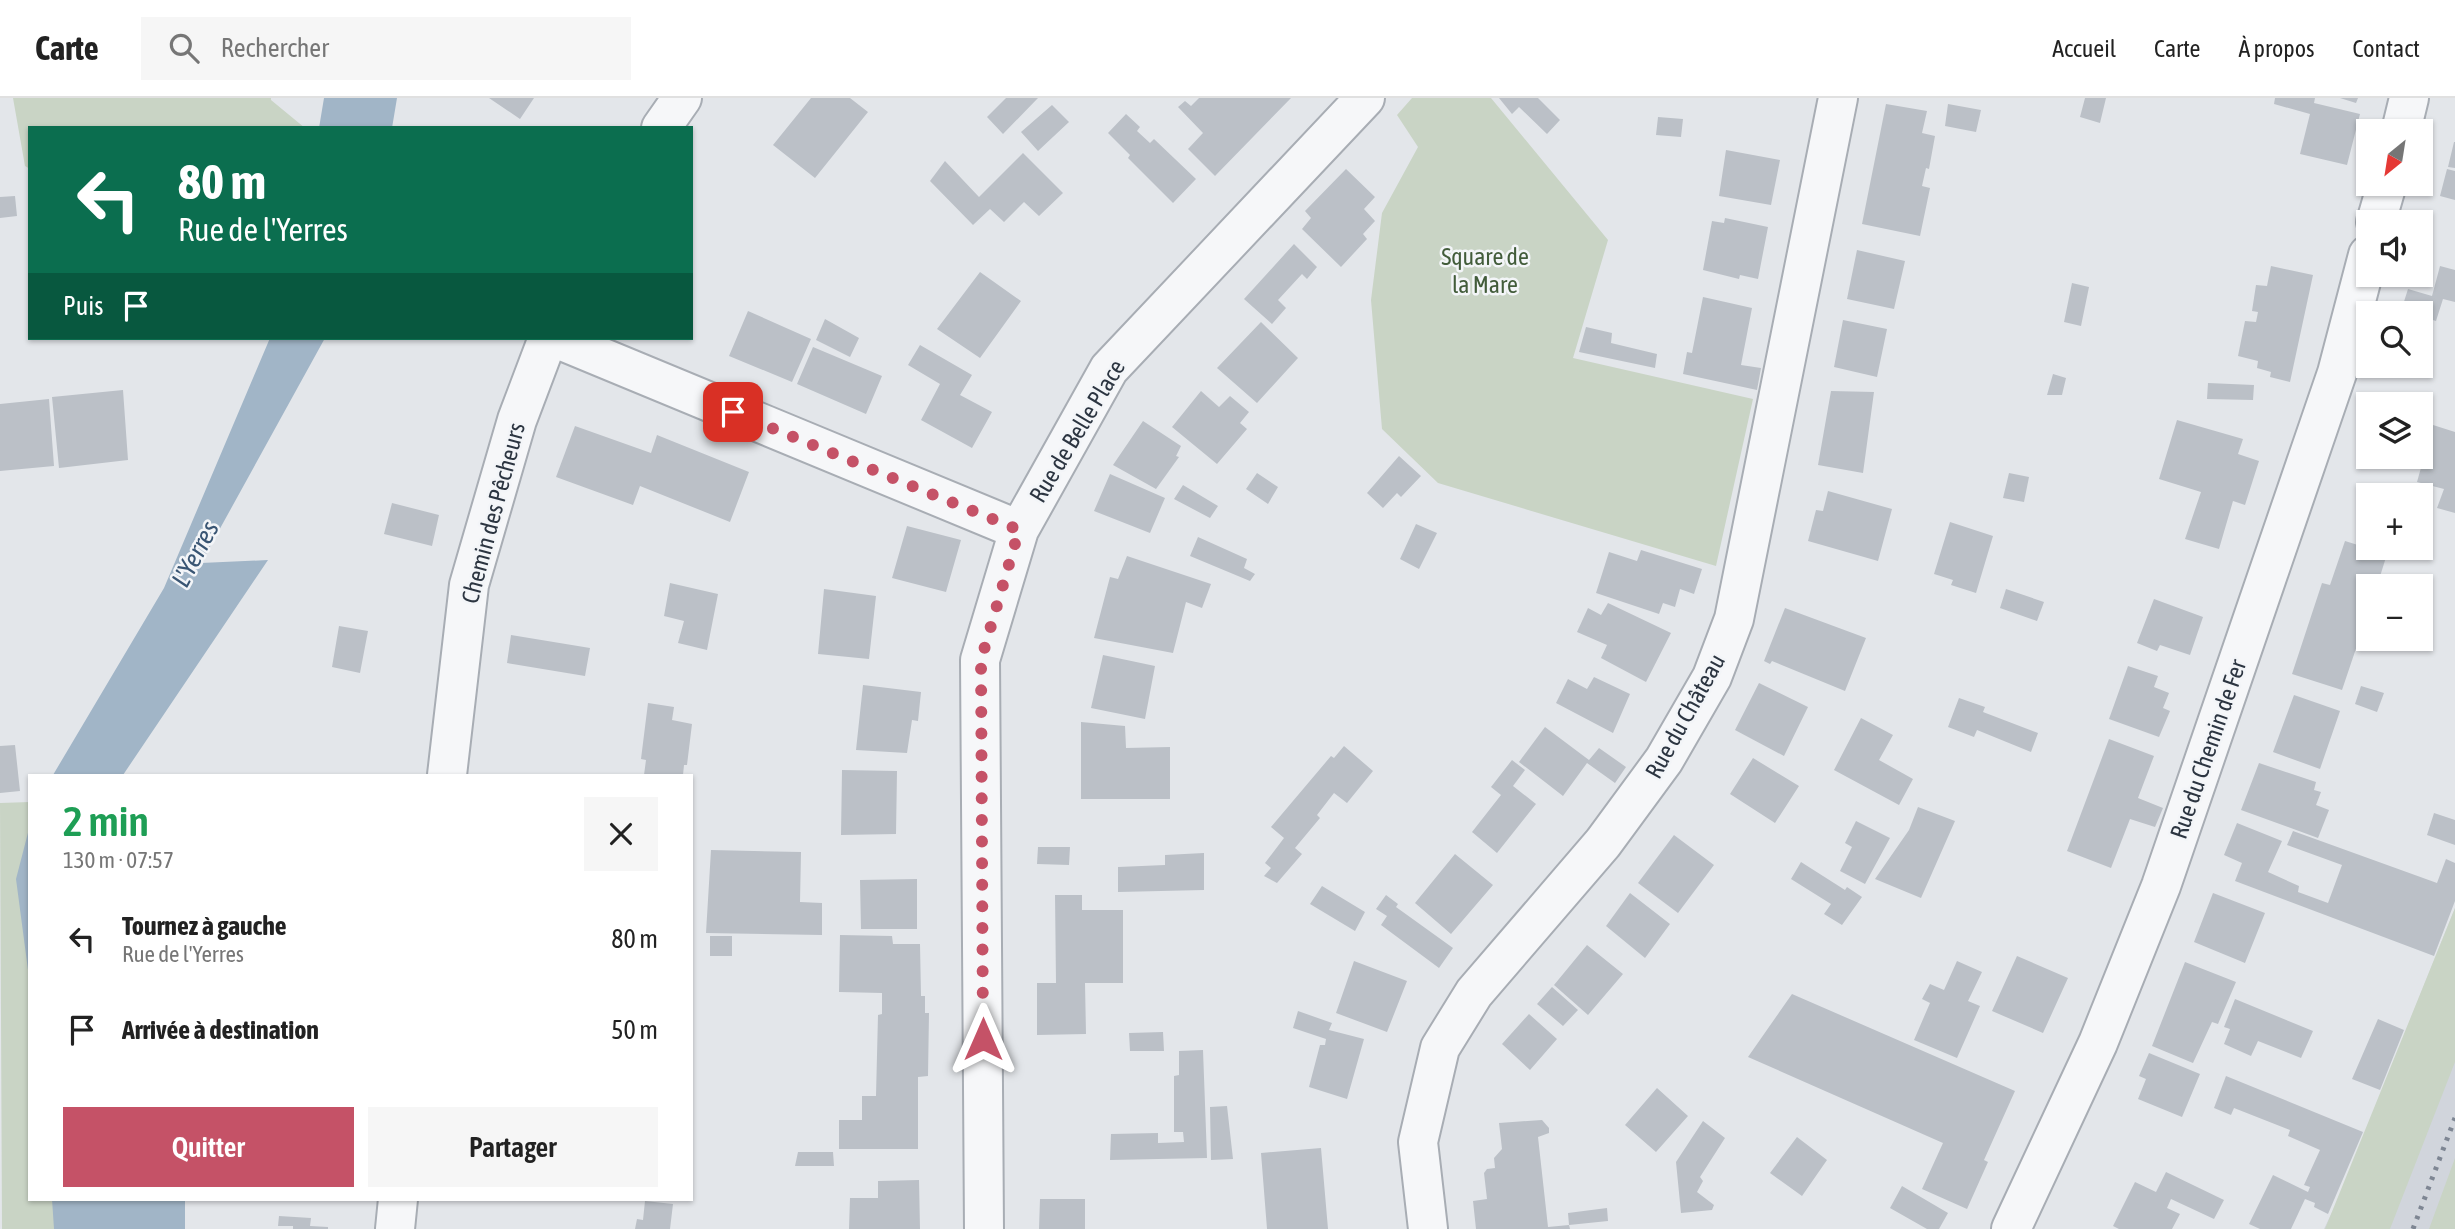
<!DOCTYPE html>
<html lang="fr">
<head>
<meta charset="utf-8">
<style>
  :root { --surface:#fff; --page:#f6f6f6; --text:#222; --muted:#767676; --line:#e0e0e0; --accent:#c55267 }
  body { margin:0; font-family:"Asap Condensed",sans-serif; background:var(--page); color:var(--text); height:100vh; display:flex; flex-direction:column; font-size:26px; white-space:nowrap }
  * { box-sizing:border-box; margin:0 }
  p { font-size:23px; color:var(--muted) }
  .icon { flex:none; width:38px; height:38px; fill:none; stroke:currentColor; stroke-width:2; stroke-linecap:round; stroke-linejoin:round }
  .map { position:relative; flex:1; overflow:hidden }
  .side { position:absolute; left:28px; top:676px; width:665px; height:427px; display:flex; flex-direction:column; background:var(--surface); border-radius:0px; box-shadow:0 2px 5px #0004 }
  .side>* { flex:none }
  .guide { position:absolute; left:28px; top:28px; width:665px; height:214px; border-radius:0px; box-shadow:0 2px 5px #0004; background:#0b6e4f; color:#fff; overflow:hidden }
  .needle { width:46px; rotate:210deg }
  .fabs { position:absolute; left:2356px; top:21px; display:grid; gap:14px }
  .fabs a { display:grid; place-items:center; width:77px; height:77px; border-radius:0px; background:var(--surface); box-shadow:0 2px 5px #0004; font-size:35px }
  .pin { position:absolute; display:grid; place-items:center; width:60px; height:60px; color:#fff; margin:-30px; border-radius:14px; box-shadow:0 4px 10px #0006 }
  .me { position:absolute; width:77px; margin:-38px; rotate:0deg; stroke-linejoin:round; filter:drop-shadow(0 0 5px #0008) }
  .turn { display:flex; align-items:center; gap:24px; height:147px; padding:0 35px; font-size:32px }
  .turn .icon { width:91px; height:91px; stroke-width:2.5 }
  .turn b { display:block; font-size:49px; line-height:60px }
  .then { display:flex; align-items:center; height:66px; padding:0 35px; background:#0003; gap:14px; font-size:26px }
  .round { display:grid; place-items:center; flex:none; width:74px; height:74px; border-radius:0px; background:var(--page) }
  .headline { display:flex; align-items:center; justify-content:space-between; height:119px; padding:0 35px }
  h1 { font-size:42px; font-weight:600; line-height:52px; color:#1e9e55 }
  .action { display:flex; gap:14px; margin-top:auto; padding:14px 35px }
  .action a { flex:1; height:80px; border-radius:0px; background:var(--accent); color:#fff; font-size:28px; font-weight:600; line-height:80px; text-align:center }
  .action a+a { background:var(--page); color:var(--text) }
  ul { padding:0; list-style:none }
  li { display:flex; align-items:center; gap:21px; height:91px; padding:0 35px }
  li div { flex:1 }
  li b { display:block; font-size:26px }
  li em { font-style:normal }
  header { display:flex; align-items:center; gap:42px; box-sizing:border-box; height:98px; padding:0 35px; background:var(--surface); border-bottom:2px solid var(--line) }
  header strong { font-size:33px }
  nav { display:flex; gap:38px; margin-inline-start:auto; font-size:24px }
  .search { width:490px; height:63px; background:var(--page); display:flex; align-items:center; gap:18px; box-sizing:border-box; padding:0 24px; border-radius:0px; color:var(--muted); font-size:26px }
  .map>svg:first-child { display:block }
</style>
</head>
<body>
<header>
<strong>Carte</strong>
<div class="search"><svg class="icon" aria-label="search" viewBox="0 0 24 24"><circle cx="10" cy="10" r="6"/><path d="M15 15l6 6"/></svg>Rechercher</div>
<nav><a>Accueil</a><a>Carte</a><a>À propos</a><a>Contact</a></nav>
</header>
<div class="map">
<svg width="2455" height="1131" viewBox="0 0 2455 1131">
  <rect width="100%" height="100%" fill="#e3e6ea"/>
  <!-- built -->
  <path fill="#d1d5dc" d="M2455,810V1131H2324L2337,1104Z"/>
  <!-- green -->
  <path fill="#c9d4c5" d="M13,0H271V2L305,30H30V71L25,68Z
    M1412,0H1491L1608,142L1573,260L1753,301L1716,468L1438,385L1382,331L1371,202L1382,115L1418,49L1397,17Z
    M30,704V1101H71V1131H2L0,705Z
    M2455,810V964L2390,1131H2325Z
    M2455,1060V1131H2429Z"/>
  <!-- water -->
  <path fill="#a1b5c7" d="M324,0H397L392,30H319Z
    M270,240H325L201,465L268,462L123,677H53L164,490Z
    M30,727V887L16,781Z
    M52,1101H185V1131H54Z"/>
  <!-- building -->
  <path fill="#bbc0c7" d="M489,0H534L520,21Z
    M811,0H850L868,14L815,80L773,47Z
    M1006,0H1038L1003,36L987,19Z
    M1199,0H1291L1215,78L1188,51L1203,35L1178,9L1185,3L1191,8Z
    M1499,0H1538L1560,22L1547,36L1519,9L1512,16Z
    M2085,0H2106L2100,25L2080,19Z
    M2275,0H2315L2314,5L2360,16L2347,67L2300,56L2310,16L2274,6Z
    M2340,0H2358L2356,5Z
    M1886,6L1927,13L1922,35L1935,38L1929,71L1926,70L1922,88L1930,90L1920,138L1862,126Z
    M1948,6L1981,12L1976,34L1945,28Z
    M1052,7L1069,24L1038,53L1021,34Z
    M1126,16L1140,29L1137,33L1150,45L1154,41L1196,81L1173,105L1128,60L1130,57L1108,35Z
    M1658,19L1683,21L1681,39L1656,37Z
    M2454,44H2455V70L2448,69Z
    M1726,52L1780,62L1771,107L1719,98Z
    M1023,55L1063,95L1039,118L1024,104L1004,124L990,111L973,127L930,83L945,63L979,99Z
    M1346,71L1375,99L1364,111L1375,123L1363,136L1367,141L1341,169L1302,131L1311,120L1305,113Z
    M2447,71L2455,73V102L2440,98Z
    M15,98L17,118L0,120V99Z
    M1725,120L1768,129L1758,181L1740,177L1739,181L1703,172L1712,123L1724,125Z
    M1294,146L1317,169L1307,181L1302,176L1278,202L1286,210L1272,226L1244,201Z
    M1857,152L1905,163L1894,211L1847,201Z
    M2271,168L2313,177L2290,284L2270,279L2271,274L2257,270L2258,263L2238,258L2245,223L2256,224L2258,214L2252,213L2256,187L2267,188Z
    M2440,168L2455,172V204L2443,201L2436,223L2420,218V215L2401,213L2408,191L2432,198Z
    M980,174L1021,203L980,260L937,231Z
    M2072,185L2089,189L2081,228L2064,224Z
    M1703,199L1752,210L1741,267L1761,270L1757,292L1683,276L1687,254L1692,255Z
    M748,213L811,241L792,284L729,258Z
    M825,221L859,240L850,259L816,242Z
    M1843,222L1887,231L1877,279L1834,269Z
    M1261,224L1298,260L1257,305L1217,270Z
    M1586,229L1612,235L1611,245L1657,256L1655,270L1579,254Z
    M920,247L972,277L960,297L992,314L972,350L921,322L940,286L908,267Z
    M813,249L882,278L866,316L797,286Z
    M2053,276L2066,280L2062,297H2047Z
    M2208,285L2254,287L2253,302L2207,301Z
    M123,292L128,362L59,370L52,299Z
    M1201,293L1219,309L1230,298L1249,314L1240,325L1247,331L1217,366L1172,329Z
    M1831,293L1874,294L1863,375L1818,367Z
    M49,301L54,368L0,373V306Z
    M2177,322L2243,341L2238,356L2259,363L2245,407L2233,403L2219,451L2185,441L2201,394L2159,381Z
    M1143,323L1181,348L1176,358L1179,359L1156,391L1113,367Z
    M2433,327L2455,334V415L2437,410L2444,391L2417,384Z
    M575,328L651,355L657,337L749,374L730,424L640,388L633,407L556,379Z
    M1399,358L1421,378L1401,399L1397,395L1383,410L1367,395Z
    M1257,375L1278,389L1268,406L1246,391Z
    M2009,375L2029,379L2024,404L2003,400Z
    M1110,376L1165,400L1150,435L1094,413Z
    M1183,387L1218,408L1210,420L1174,401Z
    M1828,393L1892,411L1878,463L1808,443L1816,412L1823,413Z
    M392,405L439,417L432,448L384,436Z
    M1950,424L1993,438L1976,495L1951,487L1953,482L1934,476Z
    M1416,426L1437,435L1419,471L1400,461Z
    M907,428L961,442L946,494L892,480Z
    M1198,439L1247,461L1244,470L1255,476L1250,483L1190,458Z
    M2345,443L2387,456L2377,488H2368V515L2342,592L2292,576L2322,485L2330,487Z
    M1641,452L1702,471L1694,496L1680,491L1675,509L1663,505L1659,516L1596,495L1609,454L1637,463Z
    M1127,458L1211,486L1202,510L1186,504L1173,555L1094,540L1110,479L1118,481Z
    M670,485L718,496L707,552L678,545L684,523L664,518Z
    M824,491L876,498L869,561L818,556Z
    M2006,491L2044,504L2037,523L2000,510Z
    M2154,501L2203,519L2190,557L2160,547L2157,553L2137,545Z
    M1608,505L1671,535L1646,584L1601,560L1607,547L1577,534L1588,510L1601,517Z
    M1785,510L1866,540L1845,593L1772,563L1770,566L1764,563Z
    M339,528L368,533L360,575L332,569Z
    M511,537L590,550L585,578L507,565Z
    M1103,557L1155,568L1145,621L1091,610Z
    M2128,568L2158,578L2154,589L2169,595L2163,610L2170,613L2159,639L2109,621Z
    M1594,579L1630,596L1613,635L1556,605L1568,581L1587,591Z
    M1759,585L1808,609L1784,658L1735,632Z
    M863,587L921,594L918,623L912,622L907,655L856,652Z
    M2361,588L2384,595L2377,614L2355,606Z
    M2294,597L2340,613L2320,671L2273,654Z
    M1959,600L1985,609L1983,614L2038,635L2031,654L1977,632L1974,639L1948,629Z
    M648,605L674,609L672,622L692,626L687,667H684L683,677H644L646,662L641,661Z
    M1861,620L1893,637L1879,662L1913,681L1899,707L1834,672Z
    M1081,624L1125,628L1126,650L1170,649V701H1081Z
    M1545,629L1589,662L1599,650L1626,669L1615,685L1587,665L1563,698L1519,664Z
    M2109,641L2154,658L2138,700L2163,710L2155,729L2130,721L2111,770L2067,753Z
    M15,647L20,693L0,695V648Z
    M1344,648L1373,673L1347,705L1334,695L1317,717L1320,720L1295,750L1302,756L1277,785L1264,778L1271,770L1265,765L1284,740L1271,729L1331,658L1334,660Z
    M1753,660L1799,688L1775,725L1730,696Z
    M1512,662L1525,672L1513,688L1536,706L1497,755L1472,734L1501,697L1491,689Z
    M2259,665L2316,684L2314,692L2321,694L2316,707L2329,712L2318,740L2241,712Z
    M842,672L897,673L896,736L841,737Z
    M1918,709L1955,723L1921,800L1875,781L1909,732Z
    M2434,715L2455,722V747L2427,737Z
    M1856,723L1890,740L1865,786L1840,773L1852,749L1845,745Z
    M2237,725L2282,743L2268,774L2299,788L2298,794L2328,805L2342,767L2287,747L2293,733L2437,785L2446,761L2455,765V803L2434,858L2235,783L2242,765L2224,757Z
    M1674,737L1714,767L1678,815L1638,785Z
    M1038,749H1070L1069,767L1037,766Z
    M711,752L801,754L800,804L822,805V837L706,835Z
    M1204,755V792L1118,794V769L1165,767V757Z
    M1455,756L1493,787L1451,836L1415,805Z
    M1801,764L1845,792L1847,789L1862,799L1842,827L1824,816L1831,806L1791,781Z
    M917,781V831H861L860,782Z
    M1322,788L1365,814L1355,833L1310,806Z
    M1630,795L1670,826L1645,860L1606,828Z
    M2213,795L2265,815L2245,865L2194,844Z
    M1055,797H1082V812H1123V885H1085L1086,936L1037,937V885H1056Z
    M1386,797L1398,806L1396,809L1453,850L1439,870L1381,827L1387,818L1376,811Z
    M840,837L892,838L893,846H920L921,898H925V915H929L928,978L918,979V1051H839V1022H862V998H876L878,917L882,916V895L839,894Z
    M710,838H732V858H710Z
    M1587,847L1623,876L1588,917L1554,887Z
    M2017,858L2068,880L2043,935L1992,913Z
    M1354,863L1407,883L1387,934L1336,915Z
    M1957,863L1982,874L1968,903L1980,908L1957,960L1914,942L1930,905L1922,901L1930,886L1944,892Z
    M2185,864L2236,884L2218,926L2212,924L2193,965L2152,948Z
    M1552,889L1578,912L1563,928L1537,906Z
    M1792,896L2015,993L1984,1062L1988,1064L1967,1111L1922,1091L1943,1045L1748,959Z
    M2235,901L2313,933L2301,960L2258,943L2251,958L2224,946L2230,931L2224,929Z
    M1298,913L1332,925L1329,932L1364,941L1347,1001L1309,989L1320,947H1325L1326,941L1293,930Z
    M1529,916L1557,941L1530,972L1502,946Z
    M2378,921L2404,932L2380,992L2352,981Z
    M1163,934L1164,953H1130L1129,935Z
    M1203,952L1207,1060L1110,1062L1111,1036L1158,1035V1045L1184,1044L1183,1034H1174V978L1179,977V953Z
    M2149,955L2200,976L2182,1019L2138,1001L2146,981L2139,978Z
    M2226,978L2363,1034L2328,1116L2314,1109L2315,1105L2305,1101L2291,1131H2260L2249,1126L2273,1077L2308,1094L2310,1089L2304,1087L2320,1052L2288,1038L2290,1032L2234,1010L2231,1017L2214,1010Z
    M1657,990L1688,1018L1656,1054L1625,1027Z
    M1227,1008L1233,1061L1211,1062L1210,1009Z
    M1542,1022L1549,1030V1035L1538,1039L1548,1129L1569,1127L1570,1131H1476L1473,1103L1487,1101L1484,1075L1487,1071L1495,1070L1494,1060L1502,1051L1499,1025Z
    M1703,1023L1725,1040L1700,1079L1703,1083L1697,1094L1714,1107L1712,1112L1681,1115L1676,1064Z
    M1797,1039L1827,1062L1802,1098L1770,1075Z
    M1321,1050L1328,1131H1267L1261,1055Z
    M798,1054H833L834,1068H795Z
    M2166,1074L2224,1102L2214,1121L2171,1101L2167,1110L2180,1116L2172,1131H2119L2113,1128L2135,1084L2156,1094Z
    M919,1082L920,1131H849L850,1100H878V1083Z
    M1902,1088L1948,1115L1939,1131H1927L1890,1110Z
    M1040,1101H1085V1131H1039Z
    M645,1103L673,1106L670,1131H635L637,1121L643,1122Z
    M1607,1110L1608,1123L1569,1127L1568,1115Z
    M279,1118L311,1120L310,1128L328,1129V1131H293V1128H278Z"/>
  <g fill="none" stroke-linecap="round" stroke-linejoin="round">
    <!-- minor casing -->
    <g stroke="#a8adb4" stroke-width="42">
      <path id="minor" d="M661,30L682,0
        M2401,33L2409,0
        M2376,124L2387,86
        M555,240L1019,432
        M447,677L469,487L517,322L548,240
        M395,1131L398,1101
        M984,1131L980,562L1019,432L1109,271L1365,0
        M1428,1131L1418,1044L1440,950L1474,895L1603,745L1664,662L1712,579L1734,521L1838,0
        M2011,1131L2098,945L2161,788L2337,275L2368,157"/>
    </g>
    <!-- minor -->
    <use href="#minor" stroke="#f6f7f9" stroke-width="38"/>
    <!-- rail -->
    <path stroke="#7e8693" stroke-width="5" stroke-dasharray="3.5 7" stroke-linecap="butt" d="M2413,1131L2455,1020"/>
  </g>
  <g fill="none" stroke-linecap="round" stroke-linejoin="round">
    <!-- route -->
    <path stroke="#c55267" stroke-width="12" stroke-dasharray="0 21.6" d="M733,314L1019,432L981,562L983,941"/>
  </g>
  <g text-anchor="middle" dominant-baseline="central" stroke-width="5" stroke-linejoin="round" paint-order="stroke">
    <!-- park labels -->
    <g font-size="24" fill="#425c3a" stroke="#f3f5f8">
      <text x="1485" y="158">Square de<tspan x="1485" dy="28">la Mare</tspan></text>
    </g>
    <!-- street labels -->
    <g font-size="24" fill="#2c3541" stroke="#f3f5f8">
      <text transform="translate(1077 333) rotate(-59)">Rue de Belle Place</text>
      <text transform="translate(493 415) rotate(-75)">Chemin des Pêcheurs</text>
      <text transform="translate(1685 618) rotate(-61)">Rue du Château</text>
      <text transform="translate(2208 651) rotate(-71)">Rue du Chemin de Fer</text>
    </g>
    <!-- water labels -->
    <g font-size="26" font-style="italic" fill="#395573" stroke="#f3f5f8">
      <text transform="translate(195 456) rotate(-62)">L'Yerres</text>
    </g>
  </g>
</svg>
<div class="fabs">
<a><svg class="needle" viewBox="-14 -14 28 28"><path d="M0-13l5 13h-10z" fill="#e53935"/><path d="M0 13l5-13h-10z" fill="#767676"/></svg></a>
<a><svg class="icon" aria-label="sound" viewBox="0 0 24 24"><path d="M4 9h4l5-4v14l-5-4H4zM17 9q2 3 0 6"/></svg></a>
<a><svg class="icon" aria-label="search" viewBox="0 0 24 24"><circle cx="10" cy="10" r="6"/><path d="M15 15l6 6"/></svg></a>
<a><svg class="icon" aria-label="layers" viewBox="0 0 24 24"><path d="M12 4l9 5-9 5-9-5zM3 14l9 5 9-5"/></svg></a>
<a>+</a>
<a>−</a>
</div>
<div class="pin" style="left:733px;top:314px;background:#d93025"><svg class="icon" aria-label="arrive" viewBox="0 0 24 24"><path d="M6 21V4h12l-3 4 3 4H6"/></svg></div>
<svg class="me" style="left:983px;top:941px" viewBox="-20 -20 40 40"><path d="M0-17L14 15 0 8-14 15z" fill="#c55267" stroke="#fff" stroke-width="4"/></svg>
<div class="guide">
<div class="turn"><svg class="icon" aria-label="left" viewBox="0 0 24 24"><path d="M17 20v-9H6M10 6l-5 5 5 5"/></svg><div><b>80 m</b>Rue de l'Yerres</div></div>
<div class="then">Puis<svg class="icon" aria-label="arrive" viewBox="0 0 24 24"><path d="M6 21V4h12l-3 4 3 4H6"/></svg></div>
</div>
<section class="side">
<div class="headline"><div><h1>2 min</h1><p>130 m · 07:57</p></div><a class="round"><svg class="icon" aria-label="close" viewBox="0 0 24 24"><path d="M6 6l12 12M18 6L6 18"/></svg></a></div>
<ul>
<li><svg class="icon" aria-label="left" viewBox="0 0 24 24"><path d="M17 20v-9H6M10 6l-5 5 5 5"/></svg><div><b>Tournez à gauche</b><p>Rue de l'Yerres</p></div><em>80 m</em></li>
<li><svg class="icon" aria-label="arrive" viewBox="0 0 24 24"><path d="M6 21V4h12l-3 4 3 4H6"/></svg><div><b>Arrivée à destination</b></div><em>50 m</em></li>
</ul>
<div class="action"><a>Quitter</a><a>Partager</a></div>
</section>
</div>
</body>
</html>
